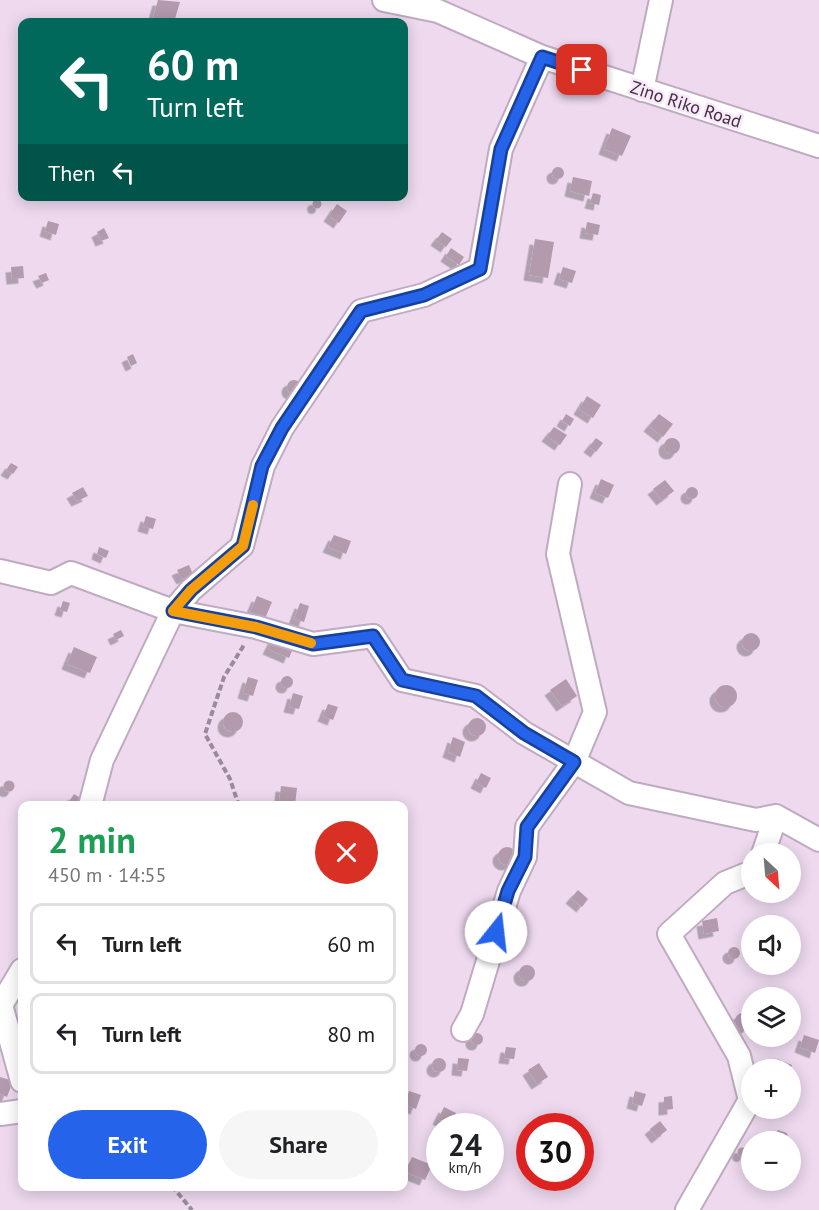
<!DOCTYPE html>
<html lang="en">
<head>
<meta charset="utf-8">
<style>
  :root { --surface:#fff; --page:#f6f6f6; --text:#202124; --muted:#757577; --line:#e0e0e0; --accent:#2563eb }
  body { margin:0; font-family:"PT Sans",sans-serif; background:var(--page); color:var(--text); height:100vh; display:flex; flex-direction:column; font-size:22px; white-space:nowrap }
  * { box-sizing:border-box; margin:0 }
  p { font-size:20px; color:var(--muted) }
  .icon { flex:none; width:33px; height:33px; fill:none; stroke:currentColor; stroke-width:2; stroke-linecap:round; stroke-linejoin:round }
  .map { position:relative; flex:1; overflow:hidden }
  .sheet { position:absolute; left:18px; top:801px; width:390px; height:390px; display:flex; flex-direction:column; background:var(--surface); border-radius:12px; box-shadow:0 3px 15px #0003 }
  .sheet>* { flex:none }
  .banner { position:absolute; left:18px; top:18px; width:390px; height:183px; border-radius:12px; box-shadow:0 3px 15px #0003; background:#00695c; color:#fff; overflow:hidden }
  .needle { width:39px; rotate:154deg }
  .buttons { position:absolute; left:741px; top:843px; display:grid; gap:12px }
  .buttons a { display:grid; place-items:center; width:60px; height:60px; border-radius:50%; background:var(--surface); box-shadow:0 3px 15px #0003; font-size:30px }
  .speed { position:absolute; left:426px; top:1113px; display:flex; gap:12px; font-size:30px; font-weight:700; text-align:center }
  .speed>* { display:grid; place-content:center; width:78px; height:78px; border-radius:50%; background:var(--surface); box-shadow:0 3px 15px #0003; line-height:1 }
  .speed small { font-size:15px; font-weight:400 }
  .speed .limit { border:9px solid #d22; background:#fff; color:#111 }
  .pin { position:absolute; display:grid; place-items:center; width:51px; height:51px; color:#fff; margin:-26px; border-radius:12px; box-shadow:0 3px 9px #0006 }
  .me { position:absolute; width:66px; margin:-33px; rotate:16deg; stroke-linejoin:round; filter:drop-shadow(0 0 4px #0008) }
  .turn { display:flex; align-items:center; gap:21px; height:126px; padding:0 30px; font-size:27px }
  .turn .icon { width:78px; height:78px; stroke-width:2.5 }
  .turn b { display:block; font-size:42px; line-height:51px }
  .then { display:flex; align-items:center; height:57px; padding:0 30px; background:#0003; gap:12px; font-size:22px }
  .round { display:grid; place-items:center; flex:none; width:63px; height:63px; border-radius:32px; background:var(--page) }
  .overview { display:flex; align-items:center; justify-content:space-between; height:102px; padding:0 30px }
  h1 { font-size:36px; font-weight:700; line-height:45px; color:#1e9e55 }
  .action { display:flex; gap:12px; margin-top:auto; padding:12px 30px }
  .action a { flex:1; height:69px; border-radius:36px; background:var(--accent); color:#fff; font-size:24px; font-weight:700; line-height:69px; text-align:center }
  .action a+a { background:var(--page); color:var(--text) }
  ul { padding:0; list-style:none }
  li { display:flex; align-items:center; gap:18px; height:81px; margin:0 12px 9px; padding:0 18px; border:3px solid var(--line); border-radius:12px }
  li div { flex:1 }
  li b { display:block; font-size:22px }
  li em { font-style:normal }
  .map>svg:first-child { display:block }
</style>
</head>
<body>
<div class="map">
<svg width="819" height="1210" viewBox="0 0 819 1210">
  <defs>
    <filter id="shadow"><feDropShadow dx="-5.5" dy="5.5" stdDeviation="0" flood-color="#0004"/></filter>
  </defs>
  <rect width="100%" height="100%" fill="#eed9ef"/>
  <!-- building -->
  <path fill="#b39aad" filter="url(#shadow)" d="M158,0L180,2L174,22L152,21Z
    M612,128L631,136L622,156L604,149Z
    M552 173a6 6 0 1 1 12 0a6 6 0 1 1-12 0Z
    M573,177L592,181L589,196L570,191Z
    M593,193L601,195L599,205L590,203Z
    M312.5 204a4.5 4.5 0 1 1 9 0a4.5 4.5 0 1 1-9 0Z
    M337,204L347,211L339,223L329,216Z
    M48,221L59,224L56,235L45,231Z
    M587,222L600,225L598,235L585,233Z
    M104,228L109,238L101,241L97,232Z
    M442,232L452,239L446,247L436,240Z
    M535,239L554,242L548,278L529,275Z
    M451,248L464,257L459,265L446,256Z
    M23,266L24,278L12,279L11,267Z
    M563,267L576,271L572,283L559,279Z
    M46,273L49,280L42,283L38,276Z
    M133,354L137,363L131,366L127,357Z
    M287 387a7 7 0 1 1 14 0a7 7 0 1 1-14 0Z
    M587,396L601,405L593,418L579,409Z
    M566,414L574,419L570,426L562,421Z
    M659,414L673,424L663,437L649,426Z
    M554,427L567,435L560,445L547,436Z
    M596,438L603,443L596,452L589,447Z
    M664 446a8 8 0 1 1 16 0a8 8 0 1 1-16 0Z
    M11,463L18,467L13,474L6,470Z
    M601,479L614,485L608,498L595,493Z
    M665,480L674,491L662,500L653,489Z
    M686 493a6 6 0 1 1 12 0a6 6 0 1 1-12 0Z
    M83,487L88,496L77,501L72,493Z
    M146,516L156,519L153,529L143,526Z
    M334,535L351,541L346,554L328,547Z
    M99,547L109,551L106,558L97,554Z
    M189,565L193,574L182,579L177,570Z
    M257,596L272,602L264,621L249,615Z
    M63,601L70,603L67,612L60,610Z
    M300,603L309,606L304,622L294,619Z
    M121,630L124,636L116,640L113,634Z
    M742 642a9 9 0 1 1 18 0a9 9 0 1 1-18 0Z
    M274,637L294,646L289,658L268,649Z
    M74,647L97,657L90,673L67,664Z
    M281 682a6 6 0 1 1 12 0a6 6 0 1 1-12 0Z
    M248,677L258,680L253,696L243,693Z
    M566,679L577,696L562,706L550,690Z
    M715 696a11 11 0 1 1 22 0a11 11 0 1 1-22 0Z
    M293,693L303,696L299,709L289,707Z
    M328,704L338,707L333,720L323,716Z
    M223 722a10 10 0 1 1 20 0a10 10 0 1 1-20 0Z
    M468 727a9 9 0 1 1 18 0a9 9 0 1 1-18 0Z
    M453,737L465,742L460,757L448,752Z
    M481,773L491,778L486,788L476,783Z
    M3.5 786a5.5 5.5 0 1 1 11 0a5.5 5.5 0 1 1-11 0Z
    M281,786L297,788L295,805L279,803Z
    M74,794L88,803L86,806H66Z
    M498 856a9 9 0 1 1 18 0a9 9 0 1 1-18 0Z
    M578,890L588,899L582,907L571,898Z
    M717,918L719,931L704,934L702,921Z
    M728 953a6 6 0 1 1 12 0a6 6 0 1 1-12 0Z
    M519 973a8 8 0 1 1 16 0a8 8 0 1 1-16 0Z
    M757.5 994a4.5 4.5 0 1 1 9 0a4.5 4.5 0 1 1-9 0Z
    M735 1021a8 8 0 1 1 16 0a8 8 0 1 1-16 0Z
    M471 1039a6 6 0 1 1 12 0a6 6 0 1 1-12 0Z
    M804,1035L819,1040L815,1053L800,1047Z
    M415 1050a6 6 0 1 1 12 0a6 6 0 1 1-12 0Z
    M506,1047L516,1048L514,1059L504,1058Z
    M458,1058L469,1059L467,1071L457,1070Z
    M432 1065a7 7 0 1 1 14 0a7 7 0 1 1-14 0Z
    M777,1059L792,1065L790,1070H773Z
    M539,1063L548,1077L537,1084L528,1070Z
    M0,1077L13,1081L7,1097L0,1094Z
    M409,1091L421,1095L416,1109L404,1105Z
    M635,1091L646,1094L642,1106L632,1103Z
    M672,1096L673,1109L664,1110V1097Z
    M444,1107L456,1113L450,1125L438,1119Z
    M660,1121L667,1130L657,1138L650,1129Z
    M778,1130L787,1133L789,1142H772V1136Z
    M737.5 1152a4.5 4.5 0 1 1 9 0a4.5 4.5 0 1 1-9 0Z
    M412,1157L432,1165L425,1180L405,1172Z"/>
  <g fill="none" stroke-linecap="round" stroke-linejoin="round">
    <!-- minor casing -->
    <g stroke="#bfabc0" stroke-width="26">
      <path id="minor" d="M384,0L438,11L542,57L819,146
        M642,90L661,0
        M0,571L51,583L71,573L173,611L256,627L313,644L373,636L402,680L476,696L524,733L629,793L756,820L776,816L819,840
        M90,806L102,760L173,611L191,590L242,546L263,466L282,428L361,311L424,295L480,269L501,149L542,57
        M763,854L776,816
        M22,970L1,1005L22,1081
        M463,1030L472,1014L509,891L525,857L527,827L574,762L595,712L558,554L570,484
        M0,1114L22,1111
        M687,1210L750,1100L739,1056L669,934L725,883L752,872"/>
    </g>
    <!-- path -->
    <path stroke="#9a8b9a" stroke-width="4" stroke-dasharray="6 3" stroke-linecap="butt" d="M239,806L230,779L205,734L224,677L244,645
      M172,1186L192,1210"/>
    <!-- minor -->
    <use href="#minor" stroke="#fff" stroke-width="22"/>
  </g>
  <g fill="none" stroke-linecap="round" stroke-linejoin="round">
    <!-- route casing -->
    <g stroke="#184099" stroke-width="15">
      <path id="route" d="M496,932L508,891L525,857L527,827L574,762L524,733L476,696L402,680L373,636L313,644L256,627L173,611L191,590L243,546L262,466L282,428L361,311L424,295L480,269L501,149L542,57L582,70"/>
    </g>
    <!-- route -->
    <use href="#route" stroke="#2563eb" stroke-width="10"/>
    <!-- slow -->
    <path stroke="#f59e0b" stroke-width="10" d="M253,505L243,546L191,590L173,611L256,627L311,643"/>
  </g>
  <g text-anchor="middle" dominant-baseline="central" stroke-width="5" stroke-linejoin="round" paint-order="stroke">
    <!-- street labels -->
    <g font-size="18" fill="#3c343c" stroke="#fbe6fc">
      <text transform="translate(686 104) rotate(18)">Zino Riko Road</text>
    </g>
  </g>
</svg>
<div class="buttons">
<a><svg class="needle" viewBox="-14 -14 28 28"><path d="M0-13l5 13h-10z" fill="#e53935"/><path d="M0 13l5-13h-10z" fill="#757577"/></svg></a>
<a><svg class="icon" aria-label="sound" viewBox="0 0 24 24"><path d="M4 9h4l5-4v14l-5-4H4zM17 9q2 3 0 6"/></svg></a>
<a><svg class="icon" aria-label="layers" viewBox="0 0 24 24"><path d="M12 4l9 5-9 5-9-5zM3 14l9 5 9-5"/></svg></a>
<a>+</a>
<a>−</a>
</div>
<div class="speed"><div>24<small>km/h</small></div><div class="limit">30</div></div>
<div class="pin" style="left:582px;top:70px;background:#d93025"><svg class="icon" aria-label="arrive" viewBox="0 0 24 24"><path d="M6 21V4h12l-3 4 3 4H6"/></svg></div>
<svg class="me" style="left:496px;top:932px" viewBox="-20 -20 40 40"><circle r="19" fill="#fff"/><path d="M0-13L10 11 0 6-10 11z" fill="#2563eb"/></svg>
<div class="banner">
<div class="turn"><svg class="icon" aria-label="left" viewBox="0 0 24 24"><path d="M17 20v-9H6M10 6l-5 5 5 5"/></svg><div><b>60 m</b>Turn left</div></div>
<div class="then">Then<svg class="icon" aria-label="left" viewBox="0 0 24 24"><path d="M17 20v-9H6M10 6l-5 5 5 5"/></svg></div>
</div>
<section class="sheet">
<div class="overview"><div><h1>2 min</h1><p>450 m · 14:55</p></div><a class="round" style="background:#d93025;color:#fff"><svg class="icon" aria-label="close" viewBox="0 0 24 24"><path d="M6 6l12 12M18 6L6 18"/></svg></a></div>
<ul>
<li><svg class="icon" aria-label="left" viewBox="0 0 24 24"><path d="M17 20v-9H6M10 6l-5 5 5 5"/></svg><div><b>Turn left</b></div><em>60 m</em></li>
<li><svg class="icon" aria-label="left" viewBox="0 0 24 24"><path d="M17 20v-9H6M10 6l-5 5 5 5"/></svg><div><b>Turn left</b></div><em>80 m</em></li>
</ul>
<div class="action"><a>Exit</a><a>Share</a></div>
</section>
</div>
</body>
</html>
